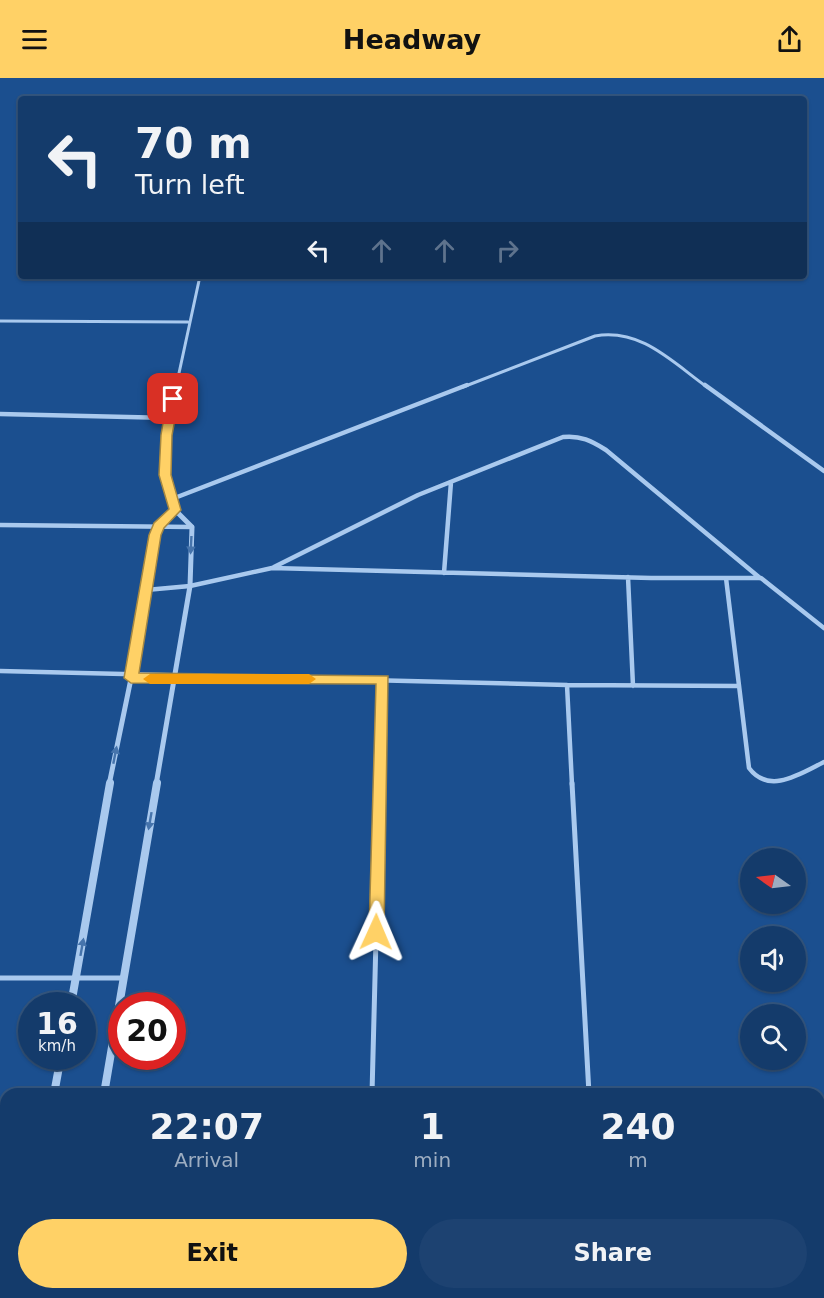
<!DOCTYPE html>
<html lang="en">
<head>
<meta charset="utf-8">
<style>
  :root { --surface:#143b6b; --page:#1d4271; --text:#f1f3f6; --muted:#9dadc1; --line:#33557e; --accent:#ffd166 }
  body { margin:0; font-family:"DejaVu Sans",sans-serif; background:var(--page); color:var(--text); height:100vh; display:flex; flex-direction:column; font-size:22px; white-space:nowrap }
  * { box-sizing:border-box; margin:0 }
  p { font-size:20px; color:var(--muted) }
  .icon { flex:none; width:33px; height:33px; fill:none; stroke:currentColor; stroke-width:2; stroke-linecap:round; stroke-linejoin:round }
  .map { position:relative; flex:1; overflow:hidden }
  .panel { position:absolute; left:0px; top:1010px; width:825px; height:212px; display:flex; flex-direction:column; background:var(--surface); border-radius:18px 18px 0 0; box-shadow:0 2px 4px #0004,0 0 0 2px var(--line) }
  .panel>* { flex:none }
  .hud { position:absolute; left:18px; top:18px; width:789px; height:183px; border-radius:6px; box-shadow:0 2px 4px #0004,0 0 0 2px var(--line); background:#143b6b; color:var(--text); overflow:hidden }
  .needle { width:39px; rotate:284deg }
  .buttons { position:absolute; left:740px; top:770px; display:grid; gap:12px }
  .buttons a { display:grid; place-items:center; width:66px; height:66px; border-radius:50%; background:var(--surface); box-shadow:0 2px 4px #0004,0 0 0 2px var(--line); font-size:30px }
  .speed { position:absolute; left:18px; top:914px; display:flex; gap:12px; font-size:30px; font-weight:700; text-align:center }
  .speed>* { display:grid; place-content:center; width:78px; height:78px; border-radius:50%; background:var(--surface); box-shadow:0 2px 4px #0004,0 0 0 2px var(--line); line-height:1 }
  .speed small { font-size:15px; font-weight:400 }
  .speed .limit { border:9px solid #d22; background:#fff; color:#111 }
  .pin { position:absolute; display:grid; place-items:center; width:51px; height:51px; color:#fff; margin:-26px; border-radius:12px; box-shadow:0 3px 9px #0006 }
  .me { position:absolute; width:66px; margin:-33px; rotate:1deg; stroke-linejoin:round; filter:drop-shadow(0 0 4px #0008) }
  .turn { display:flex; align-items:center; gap:21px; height:126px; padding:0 18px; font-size:27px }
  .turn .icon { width:78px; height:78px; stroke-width:2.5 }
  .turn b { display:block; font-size:42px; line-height:51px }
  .lanes { display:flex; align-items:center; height:57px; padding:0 18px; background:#0003; justify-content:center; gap:30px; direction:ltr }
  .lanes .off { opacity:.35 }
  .eta { display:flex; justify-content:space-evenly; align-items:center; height:102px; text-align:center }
  .eta b { font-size:36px; font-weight:700; line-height:42px }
  .primary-button { display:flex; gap:12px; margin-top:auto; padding:12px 18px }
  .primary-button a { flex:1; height:69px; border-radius:36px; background:var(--accent); color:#111; font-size:24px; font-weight:700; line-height:69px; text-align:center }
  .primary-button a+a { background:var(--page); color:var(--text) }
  header { display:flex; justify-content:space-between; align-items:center; height:78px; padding:0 18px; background:var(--accent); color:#111; font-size:27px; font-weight:700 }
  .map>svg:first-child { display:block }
</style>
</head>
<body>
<header><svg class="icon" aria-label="menu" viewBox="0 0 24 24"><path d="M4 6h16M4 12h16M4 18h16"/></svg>Headway<svg class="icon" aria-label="share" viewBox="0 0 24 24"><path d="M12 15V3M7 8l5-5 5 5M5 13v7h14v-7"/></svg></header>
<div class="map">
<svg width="824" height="1220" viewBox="0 0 824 1220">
  <rect width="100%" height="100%" fill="#1b4f8f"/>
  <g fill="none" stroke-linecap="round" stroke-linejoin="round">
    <!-- lane-far2 -->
    <path stroke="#a9c9ee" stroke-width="3" d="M0,243L188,244
      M176,309L200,198
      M463,309L595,258C641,250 672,284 707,309"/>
    <!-- lane-far1 -->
    <path stroke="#a9c9ee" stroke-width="4.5" d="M705,307L824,393
      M0,336L170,340
      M172,421L467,307
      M175,432L165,397L167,357L176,307
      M0,447L192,449
      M274,489L418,417L563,359C580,357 592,363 606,372L760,500
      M444,495L451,404
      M628,499L633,608
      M726,500L749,690C769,717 800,696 824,684
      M146,512L190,508L272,490L651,500H761L824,550
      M0,593L567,607L572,707
      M567,607L739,608
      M380,707L383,601"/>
    <!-- lane -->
    <path stroke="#a9c9ee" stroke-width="5" d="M572,705L589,1016
      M0,900H122
      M372,1016L380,705
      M819,1033H824
      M367,1215V1220
      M598,1215V1220"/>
    <!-- street-far1 -->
    <path stroke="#a9c9ee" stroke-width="5" d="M109,707L139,562L155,457L158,448L175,432L192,449L190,508L156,707"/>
    <!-- street -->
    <path stroke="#a9c9ee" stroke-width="8" d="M71,927L110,705
      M54,1016L61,978
      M104,1016L157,705
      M11,1220L12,1215
      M69,1220L70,1215"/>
  </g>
  <!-- one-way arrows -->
  <defs><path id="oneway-solid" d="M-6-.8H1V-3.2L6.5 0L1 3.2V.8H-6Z" transform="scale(1.5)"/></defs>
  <g fill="#4674ac">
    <use href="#oneway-solid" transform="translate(191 467) rotate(93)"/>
    <use href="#oneway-solid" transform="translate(115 677) rotate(-79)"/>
    <use href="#oneway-solid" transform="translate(150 743) rotate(100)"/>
    <use href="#oneway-solid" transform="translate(82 869) rotate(-80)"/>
  </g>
  <!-- route -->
  <path fill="#ffd166" stroke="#a68842" stroke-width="1.5" d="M173,318L179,321L172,357L171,397L181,432L164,450L161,457L139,595L388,598L384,854L382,859H371L369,854L376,606L131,605L124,600L149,457L154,445L169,431L159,397L161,357L167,321Z"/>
  <!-- slow -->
  <path fill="#f59e0b" d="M150,596H309L316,601L309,606H150L143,601Z"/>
</svg>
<div class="buttons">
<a><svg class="needle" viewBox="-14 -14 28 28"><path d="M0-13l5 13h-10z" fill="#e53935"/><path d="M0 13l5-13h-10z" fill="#9dadc1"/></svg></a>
<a><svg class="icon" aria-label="sound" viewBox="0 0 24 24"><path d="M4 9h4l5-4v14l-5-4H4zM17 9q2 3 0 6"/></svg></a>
<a><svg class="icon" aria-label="search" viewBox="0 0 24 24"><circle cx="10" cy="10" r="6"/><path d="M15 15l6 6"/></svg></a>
</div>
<div class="speed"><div>16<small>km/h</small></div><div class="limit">20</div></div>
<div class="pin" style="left:173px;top:321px;background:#d93025"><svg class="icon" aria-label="arrive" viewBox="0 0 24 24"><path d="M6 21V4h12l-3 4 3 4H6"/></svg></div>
<svg class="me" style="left:376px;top:854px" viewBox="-20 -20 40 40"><path d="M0-17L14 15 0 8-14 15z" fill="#ffd166" stroke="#fff" stroke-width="4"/></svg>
<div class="hud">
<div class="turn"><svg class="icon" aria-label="left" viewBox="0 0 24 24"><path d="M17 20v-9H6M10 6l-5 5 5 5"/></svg><div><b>70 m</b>Turn left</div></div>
<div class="lanes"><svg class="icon" aria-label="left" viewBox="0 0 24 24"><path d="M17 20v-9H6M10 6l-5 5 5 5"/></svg><svg class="icon off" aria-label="ahead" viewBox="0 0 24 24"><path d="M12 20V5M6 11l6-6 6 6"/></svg><svg class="icon off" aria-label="ahead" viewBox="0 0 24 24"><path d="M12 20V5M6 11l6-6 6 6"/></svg><svg class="icon off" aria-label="right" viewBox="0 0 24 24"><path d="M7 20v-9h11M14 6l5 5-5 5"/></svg></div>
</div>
<section class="panel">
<div class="eta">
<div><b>22:07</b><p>Arrival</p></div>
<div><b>1</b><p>min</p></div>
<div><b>240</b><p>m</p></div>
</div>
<div class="primary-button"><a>Exit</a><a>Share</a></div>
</section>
</div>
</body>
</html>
